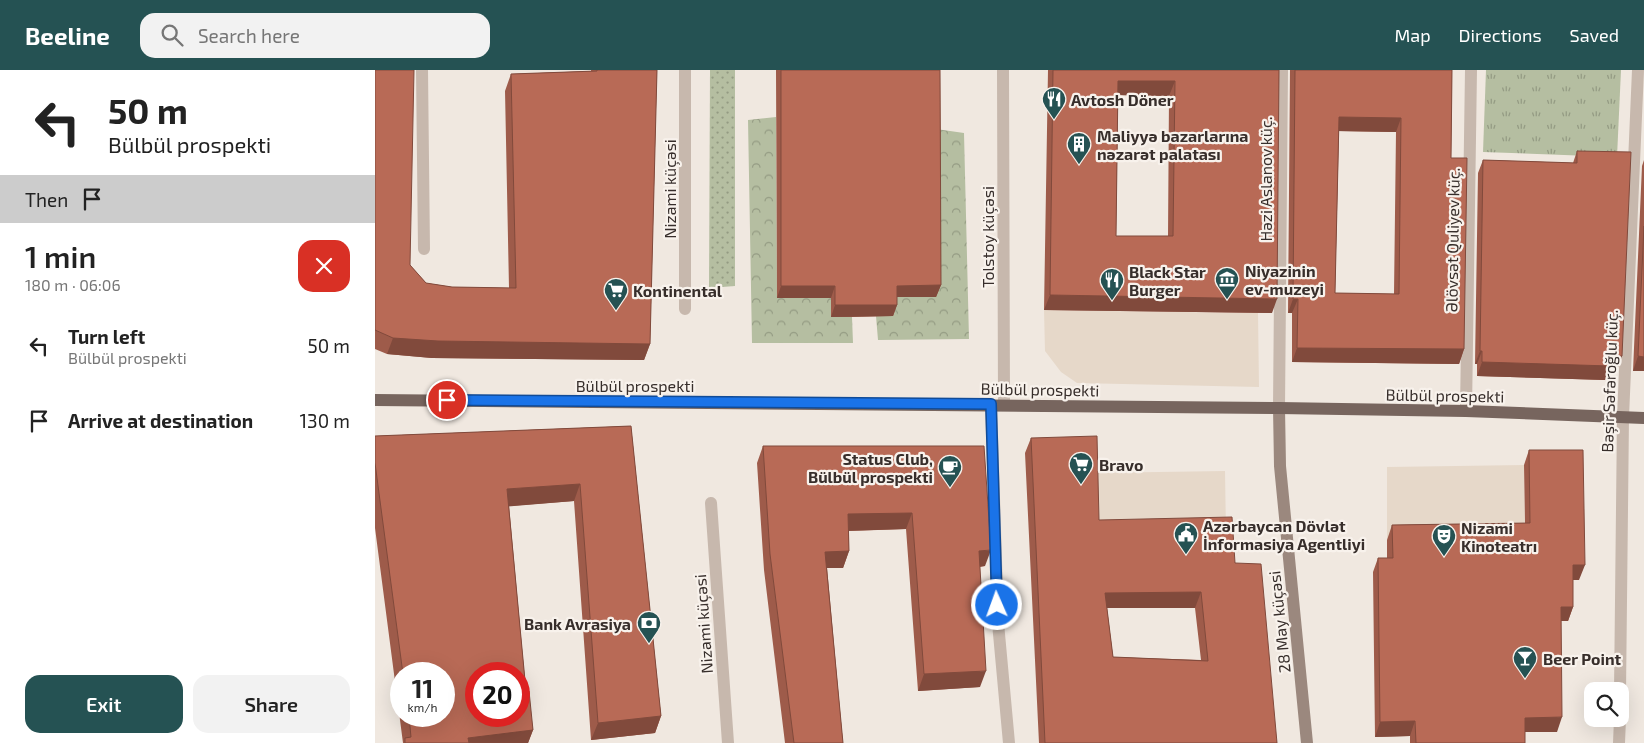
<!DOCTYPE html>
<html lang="en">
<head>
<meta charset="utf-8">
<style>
  :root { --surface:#fff; --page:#f2f2f2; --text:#222; --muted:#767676; --accent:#255253 }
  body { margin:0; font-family:"Exo 2",sans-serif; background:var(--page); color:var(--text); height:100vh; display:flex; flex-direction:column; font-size:19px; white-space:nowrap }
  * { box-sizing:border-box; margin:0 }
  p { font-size:16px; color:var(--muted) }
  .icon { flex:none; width:28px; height:28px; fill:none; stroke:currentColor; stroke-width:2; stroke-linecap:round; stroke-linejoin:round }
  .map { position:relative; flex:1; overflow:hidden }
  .sheet { display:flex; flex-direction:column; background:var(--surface); width:375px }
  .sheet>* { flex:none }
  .top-card { background:#fff; color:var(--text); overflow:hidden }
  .buttons { position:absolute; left:1209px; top:612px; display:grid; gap:10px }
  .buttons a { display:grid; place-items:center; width:45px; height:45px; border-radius:10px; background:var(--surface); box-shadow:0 5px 20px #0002; font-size:25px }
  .speed { position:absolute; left:15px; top:592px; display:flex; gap:10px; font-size:25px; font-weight:700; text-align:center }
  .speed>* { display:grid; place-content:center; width:65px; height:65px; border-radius:50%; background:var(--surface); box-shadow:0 5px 20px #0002; line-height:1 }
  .speed small { font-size:12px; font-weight:400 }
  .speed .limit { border:8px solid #d22; background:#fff; color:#111 }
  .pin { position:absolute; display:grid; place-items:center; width:42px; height:42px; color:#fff; margin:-21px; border:2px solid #fff; border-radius:50%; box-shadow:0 1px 5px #0007 }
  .me { position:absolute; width:55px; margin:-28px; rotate:358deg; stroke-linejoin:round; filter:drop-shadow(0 0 4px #0008) }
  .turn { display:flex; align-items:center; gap:18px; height:105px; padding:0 25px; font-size:22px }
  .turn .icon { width:65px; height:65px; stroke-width:2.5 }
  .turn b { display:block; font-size:35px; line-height:42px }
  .then { display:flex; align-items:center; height:48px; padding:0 25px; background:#0003; gap:10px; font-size:19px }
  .round { display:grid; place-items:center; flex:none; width:52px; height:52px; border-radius:15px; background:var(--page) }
  .head { display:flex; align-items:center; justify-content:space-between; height:85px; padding:0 25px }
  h1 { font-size:30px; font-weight:600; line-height:38px }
  .button { display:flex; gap:10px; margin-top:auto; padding:10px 25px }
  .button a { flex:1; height:58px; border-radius:15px; background:var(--accent); color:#fff; font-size:20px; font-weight:600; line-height:58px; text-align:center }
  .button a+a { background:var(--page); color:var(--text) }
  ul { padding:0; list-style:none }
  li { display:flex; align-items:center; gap:15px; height:75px; padding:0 25px }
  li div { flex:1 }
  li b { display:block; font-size:19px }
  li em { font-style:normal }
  header { display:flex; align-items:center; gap:30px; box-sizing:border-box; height:70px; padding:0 25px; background:var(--accent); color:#fff }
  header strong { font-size:24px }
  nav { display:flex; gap:28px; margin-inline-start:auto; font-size:18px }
  .search { width:350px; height:45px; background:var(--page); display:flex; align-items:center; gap:12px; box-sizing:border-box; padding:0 18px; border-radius:15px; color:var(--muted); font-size:19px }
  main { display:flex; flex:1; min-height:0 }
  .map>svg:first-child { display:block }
</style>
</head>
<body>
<header>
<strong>Beeline</strong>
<div class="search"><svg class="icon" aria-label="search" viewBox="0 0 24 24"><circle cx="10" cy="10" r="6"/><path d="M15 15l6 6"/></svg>Search here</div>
<nav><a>Map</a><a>Directions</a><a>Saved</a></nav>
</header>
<main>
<section class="sheet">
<div class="top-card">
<div class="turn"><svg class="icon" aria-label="left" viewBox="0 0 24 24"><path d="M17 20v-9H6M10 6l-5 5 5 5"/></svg><div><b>50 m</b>Bülbül prospekti</div></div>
<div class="then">Then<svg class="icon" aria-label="arrive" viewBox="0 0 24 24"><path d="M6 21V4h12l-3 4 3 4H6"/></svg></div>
</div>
<div class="head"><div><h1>1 min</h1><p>180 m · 06:06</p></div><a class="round" style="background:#d93025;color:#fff"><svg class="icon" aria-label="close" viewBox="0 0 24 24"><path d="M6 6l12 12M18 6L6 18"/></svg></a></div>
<ul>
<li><svg class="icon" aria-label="left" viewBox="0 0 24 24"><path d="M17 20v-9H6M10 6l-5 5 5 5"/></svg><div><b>Turn left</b><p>Bülbül prospekti</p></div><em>50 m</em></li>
<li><svg class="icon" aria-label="arrive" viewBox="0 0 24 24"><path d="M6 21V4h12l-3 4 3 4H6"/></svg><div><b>Arrive at destination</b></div><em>130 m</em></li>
</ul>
<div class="button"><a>Exit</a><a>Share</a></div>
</section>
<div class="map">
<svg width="1269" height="673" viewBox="0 0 1269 673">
  <defs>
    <pattern id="grass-dots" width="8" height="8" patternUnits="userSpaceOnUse" patternTransform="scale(1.25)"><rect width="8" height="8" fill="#b5bea1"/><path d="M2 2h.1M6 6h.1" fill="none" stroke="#949b83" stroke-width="1.8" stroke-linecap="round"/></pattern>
    <pattern id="forest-crowns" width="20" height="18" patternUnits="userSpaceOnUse" patternTransform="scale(1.25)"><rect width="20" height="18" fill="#b5bea1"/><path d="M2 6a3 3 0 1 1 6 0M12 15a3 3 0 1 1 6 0" fill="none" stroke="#949b83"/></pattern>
    <pattern id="park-tufts" width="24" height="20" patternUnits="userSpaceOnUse" patternTransform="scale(1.25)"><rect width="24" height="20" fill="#b5bea1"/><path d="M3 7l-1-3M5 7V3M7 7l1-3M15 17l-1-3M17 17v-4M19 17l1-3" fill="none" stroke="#949b83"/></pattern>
  </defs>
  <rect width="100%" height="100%" fill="#f0e8e0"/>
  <!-- grass -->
  <path fill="url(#grass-dots)" d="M335,0H360V216L334,218Z"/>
  <!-- forest -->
  <path fill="url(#forest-crowns)" d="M401,47L402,227L456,228V247H477L478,273H377L373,50Z
    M561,59L589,63L594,269L503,270L501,246L518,227Z"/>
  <!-- park -->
  <path fill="url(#park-tufts)" d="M1111,0H1246L1242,87L1108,82Z"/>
  <!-- plaza -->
  <path fill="#e6d8c9" d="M669,240L883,243L884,317L702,313L686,302L670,281Z
    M1149,395L1150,468L1012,470V397Z
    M850,401L851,463L718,466L717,403Z"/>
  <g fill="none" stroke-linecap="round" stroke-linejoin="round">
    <!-- service -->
    <path stroke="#c7b8ad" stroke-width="12" d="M47,0L49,179
      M616,334L623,553L634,673"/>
    <!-- pedestrian -->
    <path stroke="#c7b8ad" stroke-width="12" d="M310,0V239
      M336,433L353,673"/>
    <!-- minor -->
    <path stroke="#c7b8ad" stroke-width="12" d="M628,0L629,335
      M904,338L907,0
      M1091,341L1096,0
      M1245,623L1248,347L1263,0
      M1244,673L1245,649"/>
    <!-- secondary -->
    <path stroke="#9b887e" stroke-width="12" d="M904,338L905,396L932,673"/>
    <!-- primary -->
    <path stroke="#77655e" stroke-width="12" d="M0,330L904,338L1091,341L1269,348"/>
  </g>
  <!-- wall -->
  <path fill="#9e5b4a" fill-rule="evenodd" d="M0,0L35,195L51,213L77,217L134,218L130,21L136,4L216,1V0H282L275,274L269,290L57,288L12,284L0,279Z
    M401,0H565L566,215L561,227H522V235L518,246L477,247H456V228H402Z
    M673,0H904L897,243L669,240ZM743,25L794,26L793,166H741Z
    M915,0H1077L1076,88L1089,279L1084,294L917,292V243H913ZM964,61L1021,62L1019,224L960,223Z
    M1202,81L1242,300L1234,299L1230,310L1102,306V294H1100L1103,103L1108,90L1198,93Z
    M1269,90V301H1258L1267,96Z
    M256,356L286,646L280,663L216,670L199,431L134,436L151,621L158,660L153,673H28L0,458V366ZM26,604H69V646H26Z
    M656,368L724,450L860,493L902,673H664L650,383ZM732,538H820L826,590L738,587Z
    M388,376H609L610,496L605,497V617L543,621L531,459L474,461V481L468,498H452L468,673H410L389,500L382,393Z
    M1154,380L1204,510H1198V537L1193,551H1186L1182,662H1150V673H1035V666L1000,667L998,502L1003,488H1012V470L1017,455L1150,453L1149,395Z"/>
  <!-- shaded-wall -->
  <path fill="#814a3c" d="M743,11H800L794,26L738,25Z
    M964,47L1026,48L1021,62L959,61Z
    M566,215L561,227H518L522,216Z
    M406,216H460L456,228H402Z
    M675,225L902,229L897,243L669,240Z
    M918,229H923L917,243H913Z
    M460,235H522L518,246L456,247Z
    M18,268L275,274L269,290L57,288L12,284Z
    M922,278L1089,279L1084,294L917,292Z
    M1105,281H1107L1102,294H1100Z
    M1236,286H1247L1242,300L1234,299L1230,310L1102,306L1107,292Z
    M1263,286L1269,287V301H1258Z
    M205,414L199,431L126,437L132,419Z
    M537,443L531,459L467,461L473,444Z
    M616,480L610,496L598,497L604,481Z
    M474,481L468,498H444L450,482Z
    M1198,495H1210L1204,510H1192Z
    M826,522L820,538H725L730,523Z
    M1186,537H1198L1193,551H1181Z
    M611,601L605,617L543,621L549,604Z
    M286,646L280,663L216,670L223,653Z
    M1187,647L1182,662H1145L1150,648Z
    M1040,651L1035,666L1000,667L1005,652Z
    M158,660L153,673H91L93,668Z"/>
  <!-- building -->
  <path fill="#b86a56" stroke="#814a3c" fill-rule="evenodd" d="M0,0H39L35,195L51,213L77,217L141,218L136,4L222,1V0H282L275,274L63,271L18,268L0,260Z
    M406,0H565L566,215L522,216V235H460V216H406Z
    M678,0H904L902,229L675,225ZM743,11H800L798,166H741Z
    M920,0H1077L1076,88H1092L1089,279L922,278L923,229H918ZM964,47L1026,48L1024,224L960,223Z
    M1202,81L1256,82L1247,286H1236L1235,296L1107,292V281H1105L1108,90L1202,93Z
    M1269,156V287L1263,286Z
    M256,356L286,646L223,653L205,414L132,419L151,621H154L158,660L93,668L94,673H30V668L36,667L34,646H69V604H28L0,393V366ZM101,604H144V646H101Z
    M722,366L724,450L857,447L860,493L886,494L902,673H670L656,368ZM826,522L833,591L738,587L730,523Z
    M388,376H609L616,480L604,481L611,601L549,604L537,443L473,444L474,481L450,482L468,673H419L395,484Z
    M1154,380H1208L1210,495H1198V537H1186L1187,647L1150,648V673H1041L1040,651L1005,652L1003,488H1018L1017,455L1155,453Z"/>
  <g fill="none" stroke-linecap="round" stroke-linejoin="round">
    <!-- route casing -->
    <g stroke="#114b97" stroke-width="12">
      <path id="route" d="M72,330L616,334L622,535"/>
    </g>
    <!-- route -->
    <use href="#route" stroke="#1a73e8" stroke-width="9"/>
  </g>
  <!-- icons -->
  <defs>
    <g id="restaurant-pin" transform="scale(1.25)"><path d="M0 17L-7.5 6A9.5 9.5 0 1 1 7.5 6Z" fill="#255253" stroke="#f8f2ec"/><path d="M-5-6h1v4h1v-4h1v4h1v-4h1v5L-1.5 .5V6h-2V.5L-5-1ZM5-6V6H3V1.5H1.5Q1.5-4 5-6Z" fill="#fff"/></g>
    <g id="building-pin" transform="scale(1.25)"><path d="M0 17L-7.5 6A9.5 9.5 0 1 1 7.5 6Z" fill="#255253" stroke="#f8f2ec"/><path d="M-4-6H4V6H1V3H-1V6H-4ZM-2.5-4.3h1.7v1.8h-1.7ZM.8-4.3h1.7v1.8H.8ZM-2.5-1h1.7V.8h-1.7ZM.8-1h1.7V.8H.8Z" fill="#fff"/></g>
    <g id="museum-pin" transform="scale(1.25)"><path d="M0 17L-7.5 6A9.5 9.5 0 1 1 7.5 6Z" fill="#255253" stroke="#f8f2ec"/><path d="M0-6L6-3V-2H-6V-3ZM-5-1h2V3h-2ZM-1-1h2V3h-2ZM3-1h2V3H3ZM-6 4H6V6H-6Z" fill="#fff"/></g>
    <g id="supermarket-pin" transform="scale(1.25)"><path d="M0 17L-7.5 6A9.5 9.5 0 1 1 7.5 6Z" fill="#255253" stroke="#f8f2ec"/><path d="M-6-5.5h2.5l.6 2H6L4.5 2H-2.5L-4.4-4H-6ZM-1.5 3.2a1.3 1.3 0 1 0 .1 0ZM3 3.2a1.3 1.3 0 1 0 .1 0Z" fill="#fff"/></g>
    <g id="cafe-pin" transform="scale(1.25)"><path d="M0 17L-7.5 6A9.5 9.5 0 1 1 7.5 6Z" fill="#255253" stroke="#f8f2ec"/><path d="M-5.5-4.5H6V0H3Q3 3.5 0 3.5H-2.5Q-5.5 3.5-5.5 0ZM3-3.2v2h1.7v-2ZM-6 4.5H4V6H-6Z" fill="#fff"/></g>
    <g id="civic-pin" transform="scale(1.25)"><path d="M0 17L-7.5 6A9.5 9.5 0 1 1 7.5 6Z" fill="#255253" stroke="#f8f2ec"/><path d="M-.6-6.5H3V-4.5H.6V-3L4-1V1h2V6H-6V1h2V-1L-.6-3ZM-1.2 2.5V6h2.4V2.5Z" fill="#fff"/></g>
    <g id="theatre-pin" transform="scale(1.25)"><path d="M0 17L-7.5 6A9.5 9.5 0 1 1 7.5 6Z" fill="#255253" stroke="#f8f2ec"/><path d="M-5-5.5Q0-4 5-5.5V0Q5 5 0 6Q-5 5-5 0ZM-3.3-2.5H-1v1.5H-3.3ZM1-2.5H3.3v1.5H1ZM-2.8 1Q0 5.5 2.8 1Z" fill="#fff"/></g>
    <g id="bank-pin" transform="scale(1.25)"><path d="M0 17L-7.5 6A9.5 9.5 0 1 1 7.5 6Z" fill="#255253" stroke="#f8f2ec"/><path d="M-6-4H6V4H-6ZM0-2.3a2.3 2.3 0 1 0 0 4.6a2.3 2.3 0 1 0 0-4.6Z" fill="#fff"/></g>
    <g id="bar-pin" transform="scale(1.25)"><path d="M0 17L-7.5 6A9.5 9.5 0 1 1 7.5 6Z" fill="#255253" stroke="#f8f2ec"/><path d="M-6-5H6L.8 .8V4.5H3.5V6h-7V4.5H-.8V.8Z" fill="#fff"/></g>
  </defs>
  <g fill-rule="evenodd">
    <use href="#restaurant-pin" x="679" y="29"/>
    <use href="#building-pin" x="704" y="74"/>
    <use href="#museum-pin" x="852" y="209"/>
    <use href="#restaurant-pin" x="737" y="210"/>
    <use href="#supermarket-pin" x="241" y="220"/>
    <use href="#supermarket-pin" x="706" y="394"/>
    <use href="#cafe-pin" x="575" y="397"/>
    <use href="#civic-pin" x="811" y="464"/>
    <use href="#theatre-pin" x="1069" y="466"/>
    <use href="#bank-pin" x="274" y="553"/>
    <use href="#bar-pin" x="1150" y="588"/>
  </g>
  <g text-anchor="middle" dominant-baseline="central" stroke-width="4.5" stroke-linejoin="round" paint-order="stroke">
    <!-- poi labels -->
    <g font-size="16" font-weight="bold" fill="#372e2b" stroke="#f8f2ec" text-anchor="start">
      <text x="696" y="29">Avtosh Döner</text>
      <text x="722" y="65">Maliyyə bazarlarına<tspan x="722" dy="18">nəzarət palatası</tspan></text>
      <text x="870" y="200">Niyazinin<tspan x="870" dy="18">ev-muzeyi</tspan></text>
      <text x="754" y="201">Black Star<tspan x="754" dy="18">Burger</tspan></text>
      <text x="258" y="220">Kontinental</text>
      <text x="558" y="388" text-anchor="end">Status Club,<tspan x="558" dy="18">Bülbül prospekti</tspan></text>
      <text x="724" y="394">Bravo</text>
      <text x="828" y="455">Azərbaycan Dövlət<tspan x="828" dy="18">İnformasiya Agentliyi</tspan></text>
      <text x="1086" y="457">Nizami<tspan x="1086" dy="18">Kinoteatrı</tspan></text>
      <text x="256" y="553" text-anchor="end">Bank Avrasiya</text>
      <text x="1168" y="588">Beer Point</text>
    </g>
    <!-- street labels -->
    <g font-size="16" fill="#372e2b" stroke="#f8f2ec">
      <text transform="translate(890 109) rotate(-90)">Həzi Aslanov küç.</text>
      <text transform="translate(294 119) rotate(-90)">Nizami küçəsi</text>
      <text transform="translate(612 167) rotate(-90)">Tolstoy küçəsi</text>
      <text transform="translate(1077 170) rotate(-89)">Əlövsət Quliyev küç.</text>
      <text transform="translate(1234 311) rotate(-88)">Bəşir Səfəroğlu küç.</text>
      <text x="260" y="315">Bülbül prospekti</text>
      <text transform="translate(665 319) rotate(1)">Bülbül prospekti</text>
      <text transform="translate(1070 325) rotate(1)">Bülbül prospekti</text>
      <text transform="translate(904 552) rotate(-96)">28 May küçəsi</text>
      <text transform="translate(328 554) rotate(-94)">Nizami küçəsi</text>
    </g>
  </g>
</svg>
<div class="buttons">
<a><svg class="icon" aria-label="search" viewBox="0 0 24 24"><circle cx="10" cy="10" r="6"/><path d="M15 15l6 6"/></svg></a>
</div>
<div class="speed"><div>11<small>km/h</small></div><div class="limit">20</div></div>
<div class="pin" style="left:72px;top:330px;background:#d93025"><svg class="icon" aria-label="arrive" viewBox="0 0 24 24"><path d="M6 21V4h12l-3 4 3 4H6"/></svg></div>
<svg class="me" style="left:622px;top:535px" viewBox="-20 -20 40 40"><circle r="17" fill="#1a73e8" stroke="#fff" stroke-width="3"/><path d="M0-11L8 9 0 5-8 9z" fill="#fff"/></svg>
</div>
</main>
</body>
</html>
